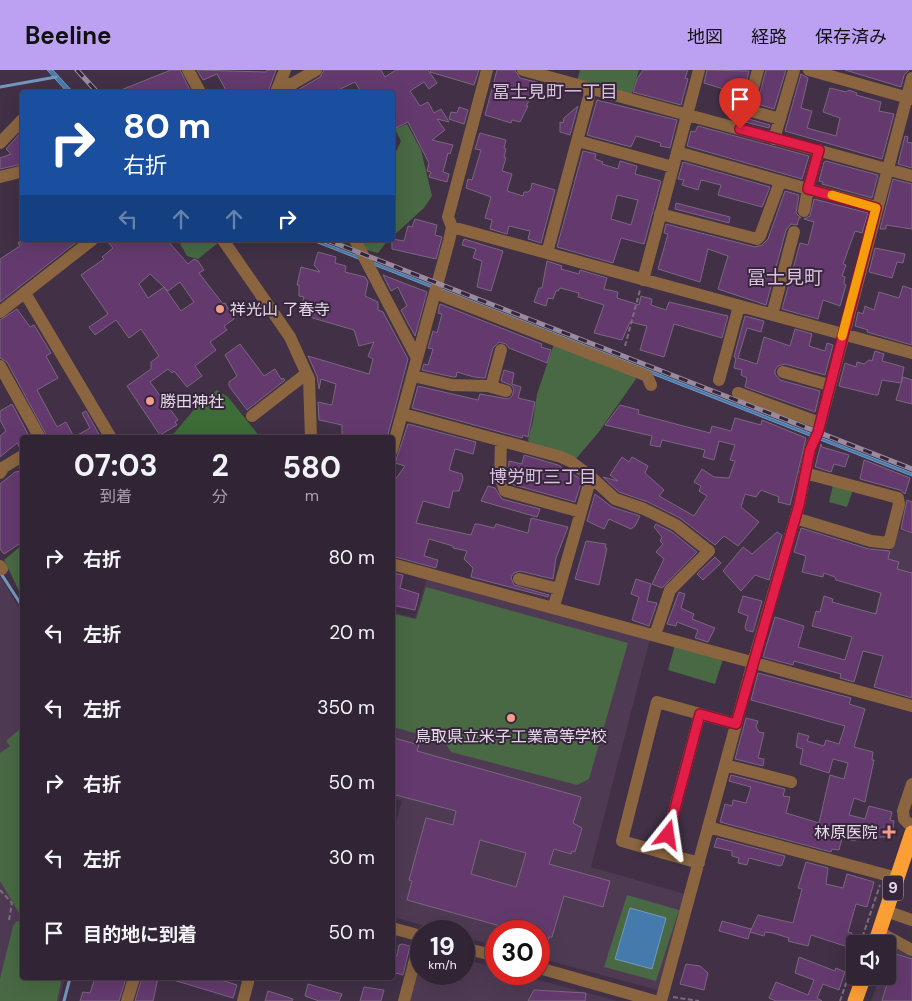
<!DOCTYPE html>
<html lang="ja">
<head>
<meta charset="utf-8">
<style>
  :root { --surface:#312434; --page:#3d3040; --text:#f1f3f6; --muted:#a8a4ac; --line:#4c414f; --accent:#bca0f2 }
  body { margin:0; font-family:"DM Sans","Noto Sans JP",sans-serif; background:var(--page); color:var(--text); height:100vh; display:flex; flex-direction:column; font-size:19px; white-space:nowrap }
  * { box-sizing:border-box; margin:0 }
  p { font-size:16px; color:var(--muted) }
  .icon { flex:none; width:28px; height:28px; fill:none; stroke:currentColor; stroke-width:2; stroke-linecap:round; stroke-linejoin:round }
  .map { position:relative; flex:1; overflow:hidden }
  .sheet { position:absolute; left:20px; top:365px; width:375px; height:545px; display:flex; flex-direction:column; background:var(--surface); border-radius:5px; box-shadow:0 5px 20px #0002,0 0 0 1px var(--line) }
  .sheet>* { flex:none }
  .banner { position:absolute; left:20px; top:20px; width:375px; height:152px; border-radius:5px; box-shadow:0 5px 20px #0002,0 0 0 1px var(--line); background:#1a4fa0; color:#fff; overflow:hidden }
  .fabs { position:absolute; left:846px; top:865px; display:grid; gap:10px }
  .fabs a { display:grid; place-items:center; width:50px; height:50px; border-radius:5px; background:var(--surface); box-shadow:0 5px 20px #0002,0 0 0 1px var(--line); font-size:25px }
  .speed { position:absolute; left:410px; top:850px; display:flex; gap:10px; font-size:25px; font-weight:700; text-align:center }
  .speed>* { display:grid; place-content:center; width:65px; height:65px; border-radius:50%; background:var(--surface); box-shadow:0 5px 20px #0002,0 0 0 1px var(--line); line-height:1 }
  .speed small { font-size:12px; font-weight:400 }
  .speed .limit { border:8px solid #d22; background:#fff; color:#111 }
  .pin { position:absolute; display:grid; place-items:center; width:42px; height:42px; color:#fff; margin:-51px -21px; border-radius:50% 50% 50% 0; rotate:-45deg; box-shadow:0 0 5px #0007 }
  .pin .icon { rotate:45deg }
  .me { position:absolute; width:55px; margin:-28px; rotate:15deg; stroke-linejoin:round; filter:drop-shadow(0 0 4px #0008) }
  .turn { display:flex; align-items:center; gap:18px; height:105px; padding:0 20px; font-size:22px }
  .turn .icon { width:65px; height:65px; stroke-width:2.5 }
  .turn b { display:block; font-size:35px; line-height:42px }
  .lanes { display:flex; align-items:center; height:48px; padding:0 20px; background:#0003; justify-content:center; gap:25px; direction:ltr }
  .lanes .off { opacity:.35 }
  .eta { display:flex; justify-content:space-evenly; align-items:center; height:85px; text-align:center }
  .eta b { font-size:30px; font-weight:700; line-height:35px }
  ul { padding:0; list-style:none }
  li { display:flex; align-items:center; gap:15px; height:75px; padding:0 20px }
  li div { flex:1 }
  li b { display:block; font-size:19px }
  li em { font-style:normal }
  header { display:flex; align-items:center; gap:30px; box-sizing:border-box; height:70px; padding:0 25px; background:var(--accent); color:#111 }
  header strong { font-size:24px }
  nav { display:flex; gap:28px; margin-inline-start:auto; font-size:18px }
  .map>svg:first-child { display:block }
</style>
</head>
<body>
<header>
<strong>Beeline</strong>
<nav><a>地図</a><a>経路</a><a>保存済み</a></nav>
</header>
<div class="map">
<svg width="912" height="931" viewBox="0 0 912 931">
  <rect width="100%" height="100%" fill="#413046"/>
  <!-- built -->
  <path fill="#4f3a54" d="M896,460L912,464V584L867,571Z
    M0,506L22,542V908H65L59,931H0Z
    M427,508L650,569L591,797L688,825L658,920L539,888V861H496V876L464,867V861H443L393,847L392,765L402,731L392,728L393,542L415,548Z
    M892,873L912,884V931H871L880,906H888V886Z
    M421,878V904H464V889L496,898V904H517L617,931H407Z"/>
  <!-- green -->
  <path fill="#486943" d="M580,0H639L631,26L577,11Z
    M407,54L421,80L432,126L424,138L393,166V88L401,71L395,59Z
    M178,170H216L218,173L198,189L187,186Z
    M361,170H388L378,183L366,180Z
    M555,271L633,303L636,309L598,363L575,390L530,374L528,370L533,351L537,324Z
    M833,415L853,420L847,437L829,432Z
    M22,475V527L4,490Z
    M426,517L628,573L589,709L577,715L451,682L444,671L393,657V544L416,549Z
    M675,575L723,589L715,614L668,600Z
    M22,657V848L0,811V683L10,676L6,671Z
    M627,825L679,840L656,911L604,897Z
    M22,850V908H62L57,931H0V909L13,856L16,852Z"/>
  <!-- forest -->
  <path fill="#3d6c37" d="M217,320L228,327L260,367H171L202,330Z"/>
  <!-- water -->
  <path fill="#457aad" stroke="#7597bf" d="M47,0H53L73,22H67Z
    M310,170H317L912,403V406Z
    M630,838L666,848L652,899L615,889Z"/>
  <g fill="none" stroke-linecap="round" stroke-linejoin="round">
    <!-- stream -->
    <path stroke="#7597bf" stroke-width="3" d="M0,17L56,7
      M0,502L22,536
      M64,931L70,908"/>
  </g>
  <!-- building -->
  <path fill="#643a6e" stroke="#7a677f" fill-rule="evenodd" d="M171,0H180L191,22H116Z
    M197,0L266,2L267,0H276L268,22H227L217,4L203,10Z
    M324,0H381L385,7L396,0H428L437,13L429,19L424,12L410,21L420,36L428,32L434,43L441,39L449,52L437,49L445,60L432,70L453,75L450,84L448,83L443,102L449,104L447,112L429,107L431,102L427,101L429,93L408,52L392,60V22H361L355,12L334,22H286L296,21L320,7Z
    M431,0H479L474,15L430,2Z
    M497,0H515L520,8L540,13L526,36H528L520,52L512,50L511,53L485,45Z
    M643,0H688L685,8L688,9L681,35L633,22L637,9Z
    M707,0L749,1L739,43L745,48L770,55L769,58L729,48L736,25L733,24V22L704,13Z
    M766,0H786L774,39L757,34Z
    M845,0H909L904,5L901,17Z
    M801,4L808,8L801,38L812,41L807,58L836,66L840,48L823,42L830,18L846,22L849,20L857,23L856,25L881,32L879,41L894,44L882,89L785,61Z
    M597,30L677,50L670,78L660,76L661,73L636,66L631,77L587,65Z
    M578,36L570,65L560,62V52L563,53L564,48Z
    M459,37L468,40L464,54L449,49L451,42L457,43Z
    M698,56L809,86L802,109L687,76L691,61L695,62Z
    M22,61V94L0,99V88L11,84L6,79Z
    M480,63L506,70L504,78L506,79L504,87L506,88L502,101L512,104L507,121L523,126L524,122H528L531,119L532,113L555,120L541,173L528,169L530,161L509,156L507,164L490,159L492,150L485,148L491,127L466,118L468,109L472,110L481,80L475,79Z
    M905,66L908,67L907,72L912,73V98L898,94Z
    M583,81L596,84L595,89L603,92L602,94L618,99L620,91L637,96L635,104L661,111L644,174L621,168L613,193L557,177ZM617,125L638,130L631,155L611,149Z
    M826,91L878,105L872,128L822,114L823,112L819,111L824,92Z
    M683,92L770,117L762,137L718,125L721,115L701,110L698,120L682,115L684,110L678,109Z
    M893,109L912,114V159L886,155V159H880Z
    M785,121L799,125L796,143L801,148H799L797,155L791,154L786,160L766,235L718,219L728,186L708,179L700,212L658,199L668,164L664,163L666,154L755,177L762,175L768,169Z
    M814,129L868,143L862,163L855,161L843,194L846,195L842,206L845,207L844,214L846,215L840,236L823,230L818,249L782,239L800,173L808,175L814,152L804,149L810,146Z
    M676,133L730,147L729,153L675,139Z
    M415,149L437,155L435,165L442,167L436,189L392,179V169L404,171L408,156L412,157Z
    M464,169L503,181L491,221L477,217L482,191L473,188L476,179L462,175Z
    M22,170H79L0,232V189L20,176L18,173Z
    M106,170H167L188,194L194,189L198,191L204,200L199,203L223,234L225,233L234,249L224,256L227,260L210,272L216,280L195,296L202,306L187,317L174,301L172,303L168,299L150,312L178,350L175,352L177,355L160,365L127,316L151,299V292L159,286L141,259L129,268L116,250L95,265L89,257L108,244L81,205L104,189L102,187L113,178ZM150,204L164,217L148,228L139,214ZM180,212L194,232L181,241L164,217L168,221Z
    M875,178L905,184L903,193L897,192L892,208L869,202Z
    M318,182L336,187L335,193L346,196L345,202L365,207L368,212L365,226L378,232V240L383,242L408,289L387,368H345L342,366V355L319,350L318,332L332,335L336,314L321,309L319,319L317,306L308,286L369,304L373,289L368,286L374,272L359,276L354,260L299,244L304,227L299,226V215H297L301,197L320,202L314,195Z
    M547,191L562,196L561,199L579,204L580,200L607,208L604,219L618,222L617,228L633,233L639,235L641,226L644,227L652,229L651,235L666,240L669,232L728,246L722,268L674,254L664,287L640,280L647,256L630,252L622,270L594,263L604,235L578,227L579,223L560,218L558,221H556L553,229L548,228L546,236L534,232L539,218H542Z
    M383,205L427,222L415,266L401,240L407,236L398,217L391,221Z
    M903,216L912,219V275L867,262L868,260L855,256L858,242L863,244L865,236L874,240L879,222L899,228Z
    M440,234L542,274L541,277L551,280L547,293L509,278L506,274L499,272L493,278L485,308L474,307L457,302L456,307H453L422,300L424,294L428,295L433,279L428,278L433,261L437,263L442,244L438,243Z
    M17,239L30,257L34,255L51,283L46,286L58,308L37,320L57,357L66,352L74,367L90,358L82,343L86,341L101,368H48L7,292L0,288V250Z
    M745,246L764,251L761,262L747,258L738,288L757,294L764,267L790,276L795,259L812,264L809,276L825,281L827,273L833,275L825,305L785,294L778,296L775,300V304L780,310L820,321L815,342L745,317L747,308L741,305L742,300L734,298L736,288L734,287Z
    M240,274L264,306L275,299L281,309L283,308L285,310L247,340L229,316V312L237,306L225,285Z
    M875,281L884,284L882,291L904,297L901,313L882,310L878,325H875L839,316L845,293L856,297L857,292L864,294L869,290L872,291Z
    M504,300L514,303L512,314L521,317L518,328L535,332L528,367L523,365L522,368L412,338L418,316L478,330L480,324L508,329L512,326L514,319L511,315L501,311Z
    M903,307L912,310V334L896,330Z
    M12,334L30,368H22V378H20L17,373L0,387V366L6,361L0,350V341Z
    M620,335L639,340L638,344L710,363L712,356L731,361L735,348L761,355L762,350L806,368L790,435L778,432L779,427L761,420L756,427L745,424L741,437L759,452L738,476L724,466L715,475L680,448L648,432L619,422L603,407L618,411L610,405L622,387L629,392L632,387L648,396L645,403L664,420L659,426L694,446L707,426L699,421L701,416L694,412L702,399L714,407L729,408L735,391L730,390L735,375L719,371L714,390L703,387L705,380L662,370L660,377L650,375L652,366L605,355Z
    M408,354L476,372L473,384L455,379L449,400L462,404L463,409L459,421H453L449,438L423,431L416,453L471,465L475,454H478L494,458L496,454L528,463L531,448L568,457L556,488L553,509L520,501L514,503L511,507L514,515L549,525L548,527L471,507L473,498L464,489L467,481L453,478V476L429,469L424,486L438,490L436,498L392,486V414L405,396L395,393Z
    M821,374L822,377L849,385L845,397L834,394L831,402L815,397Z
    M524,385L558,395L582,410L575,432L511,414L508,406L509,391L522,394Z
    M864,390L910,408L905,424L900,420L860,409Z
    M22,401V472L4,484L0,479V414L15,402Z
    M488,416L495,418L502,429L540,439L537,447L481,431Z
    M595,424L612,437L640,446L635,456L631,459L609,449L604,459L587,451Z
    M907,430L912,432V463L901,459Z
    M656,454L672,462L697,482L662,518L652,514L664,489L656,482L663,474L660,471L662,467L654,457Z
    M801,458L869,479L890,481L888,489L899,492L897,499L912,503V628L874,617L883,586L863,581L854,612L840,608L841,604L794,591L793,595L763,587L775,547L804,556L798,577L845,590L852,567L812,556L816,541L820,542L824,526L833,529L832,532L876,544L881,523L836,510L835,507L824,503L823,507L802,502L806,486L794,482Z
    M777,462L782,465L769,510L755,505L741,521L723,501L743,477L752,484Z
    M586,471L606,474L605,478H607L599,515L575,509Z
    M715,487L721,493L703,510L697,504Z
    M392,503L403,505L400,518L419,524L415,540L392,535Z
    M636,509L651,514L647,531L657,533L649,556L632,550L639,527L631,524Z
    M679,522L685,524L681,538L694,544L692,549L715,558L708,572L695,568L698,560L677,552L676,556L667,554Z
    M743,526L762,531L753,562L746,560L745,557L748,546L738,542Z
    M758,603L851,628L849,634L865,639L854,677L873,682L872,690H874L865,732L854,728L849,745L865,749L869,736L892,742L890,750L894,751L892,764L887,767H879L859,762L855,771L842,768L839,780L832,779L831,782L720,752L725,734L732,736L733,730L746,733L751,717L729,711L731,705L785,719L783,726L790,727L786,743L819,753L830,705L844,709L848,693L833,689L829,703L800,694L803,679L796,677L798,663L809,666L807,671L824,676L826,670L839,674L845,656L751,630Z
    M746,648L758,651L756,657L759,662L764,663L758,688L764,689L763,696L735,689Z
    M394,668L419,675L417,681L581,727L573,753L582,758L575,782L572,781L571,784L554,779L549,794L610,811L603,837L564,826L552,867H549L548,870L539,867V861H518L407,830L412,811L409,810L426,748L453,755L456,741L392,724ZM480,770L526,783L516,817L471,804Z
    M717,768L785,786L782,795L780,796L749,788L747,795L738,793L739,788L732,786V781L714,777Z
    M806,792L828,798L826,814L843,818L847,804L874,812L867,837L856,834L848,862L852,863L848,877L811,865L808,876L788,871L789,868L773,863L765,862L764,866L750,862L758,845L793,853L802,819L798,818Z
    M722,851L751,859L748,869L719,861Z
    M402,874L410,876L403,905L392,902V885L397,886L399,875Z
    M896,884L912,889V931H882Z
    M799,887L835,901L836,898L845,902L839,920L823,914L817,928L822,931H776L769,928L776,912L808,925L814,910L795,903Z
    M686,894L700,896L708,903L704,920L680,914Z
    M95,908H126L119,931H80L83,922L90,923Z
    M142,908H158L153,931H135Z
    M170,908H202L212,910L215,908L237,915L233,928L170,909Z
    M308,914L342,924L339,931H319L305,926Z
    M364,917L384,920L381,931H360Z
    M534,920L586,923L585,931H528Z
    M268,921L293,929L292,931H265Z"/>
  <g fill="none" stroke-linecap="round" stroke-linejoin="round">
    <!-- path -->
    <path stroke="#7b6c7f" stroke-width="2" stroke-dasharray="5 2.5" stroke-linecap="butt" d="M625,276L640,220
      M0,820L12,833L9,850
      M860,874L880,815
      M673,927L699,931
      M840,931L855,887"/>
    <!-- minor -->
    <path stroke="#8a6540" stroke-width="12" d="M188,0L200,22
      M523,0L912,106
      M758,0L747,40L780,49
      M809,0L912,29
      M282,14H292L316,0
      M276,22L285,0
      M774,69L794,0
      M578,71L673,97
      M0,73L22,50
      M819,80L808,119L876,137
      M677,82L808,119L804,141
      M0,107L20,102
      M660,144L757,169L760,166L780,112
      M452,157L912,283
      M223,170L290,267L309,309L311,368
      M355,170L417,288
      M547,183L591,19
      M643,210L699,0
      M25,223L111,368
      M435,223L647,306L651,315
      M0,242L92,170
      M772,245L794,162
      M0,296L40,368
      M783,302L829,315
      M413,306L452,315L488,316L506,321
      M719,310L739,236
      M491,317L501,280
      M738,323L820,353
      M403,344L561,387L570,391L591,407L554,536
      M252,346L306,304
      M501,371L500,407L505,421L581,442
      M392,380L449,171L452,157L448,147L487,0
      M0,403L4,397L22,386
      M591,407L615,429L644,439L676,455L709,481L670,520L655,565
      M795,448L871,471L889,473L899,434L898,428L805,403
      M392,494L912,636
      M0,496L2,499
      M519,509L559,519
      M725,695L791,712
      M912,714L903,741L904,749L912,757
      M708,757L897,808
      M663,783L700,644
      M699,793L622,771L657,632L736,654
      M886,841L912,850
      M392,858L421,866
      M879,862L912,880
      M464,878L496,886
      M539,898L655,931
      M127,931L134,908
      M243,931L249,908
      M404,931L421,867
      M661,931L750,603L799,435L810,379L818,362L912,8"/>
    <!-- highway -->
    <path stroke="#fb9f35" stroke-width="15" d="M875,874L912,763
      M855,931L864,906"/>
    <!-- rail casing -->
    <g stroke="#998b9d" stroke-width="5">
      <path id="rail" d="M77,0L97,22
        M327,170L912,399"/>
    </g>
    <!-- rail -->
    <use href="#rail" stroke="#37263b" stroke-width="3" stroke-dasharray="9" stroke-linecap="butt"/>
  </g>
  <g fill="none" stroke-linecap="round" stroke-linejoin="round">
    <!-- route casing -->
    <g stroke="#92132f" stroke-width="12">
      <path id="route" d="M668,765L700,644L736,654L799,435L810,380L818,362L876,138L808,119L819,80L740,59"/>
    </g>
    <!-- route -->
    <use href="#route" stroke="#e11d48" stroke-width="9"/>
    <!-- slow -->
    <path stroke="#f59e0b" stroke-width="9" d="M832,125L876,138L842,266"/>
  </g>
  <!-- markers -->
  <g fill="#f49d8b" stroke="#37263b" stroke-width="2">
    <circle cx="220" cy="239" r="5"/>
    <circle cx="150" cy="331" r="5"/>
    <circle cx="511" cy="648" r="5"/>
    <path d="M886.5 754.5h5v5h5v5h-5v5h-5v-5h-5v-5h5z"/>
  </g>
  <g text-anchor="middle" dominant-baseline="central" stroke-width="4" stroke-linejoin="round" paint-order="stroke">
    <!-- shield labels -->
    <rect fill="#37263b" stroke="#b1a4b4" stroke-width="1" x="883" y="805.5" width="20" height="25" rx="4"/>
    <g font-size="15" font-weight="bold" fill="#e5dae8">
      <text x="893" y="818">9</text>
    </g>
    <!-- poi labels -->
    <g font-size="16" fill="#e5dae8" stroke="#37263b" text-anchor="start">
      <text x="230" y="239">祥光山 了春寺</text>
      <text x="160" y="331">勝田神社</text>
      <text x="511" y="666" text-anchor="middle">鳥取県立米子工業高等学校</text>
      <text x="878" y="762" text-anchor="end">林原医院</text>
    </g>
    <!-- neighbourhood labels -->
    <g font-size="18" fill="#d8c2dd" stroke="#37263b">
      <text x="555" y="22">冨士見町一丁目</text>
      <text x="543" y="407">博労町三丁目</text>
    </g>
    <!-- quarter labels -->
    <g font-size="19" fill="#d8c2dd" stroke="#37263b">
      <text x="785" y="207">冨士見町</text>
    </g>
  </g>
</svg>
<div class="fabs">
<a><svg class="icon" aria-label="sound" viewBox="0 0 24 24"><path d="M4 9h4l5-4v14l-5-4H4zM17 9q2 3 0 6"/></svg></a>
</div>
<div class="speed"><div>19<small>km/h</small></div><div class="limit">30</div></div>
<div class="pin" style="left:740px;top:59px;background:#d93025"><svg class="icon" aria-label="arrive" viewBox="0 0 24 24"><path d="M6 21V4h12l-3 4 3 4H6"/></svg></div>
<svg class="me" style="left:668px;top:765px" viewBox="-20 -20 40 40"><path d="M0-17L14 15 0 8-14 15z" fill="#e11d48" stroke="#fff" stroke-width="4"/></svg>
<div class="banner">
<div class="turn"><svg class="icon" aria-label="right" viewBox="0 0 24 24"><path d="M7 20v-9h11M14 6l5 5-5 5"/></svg><div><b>80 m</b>右折</div></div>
<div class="lanes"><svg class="icon off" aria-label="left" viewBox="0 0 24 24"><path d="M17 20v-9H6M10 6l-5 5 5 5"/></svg><svg class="icon off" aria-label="ahead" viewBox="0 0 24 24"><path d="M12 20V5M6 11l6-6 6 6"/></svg><svg class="icon off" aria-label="ahead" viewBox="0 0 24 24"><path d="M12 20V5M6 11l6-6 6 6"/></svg><svg class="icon" aria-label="right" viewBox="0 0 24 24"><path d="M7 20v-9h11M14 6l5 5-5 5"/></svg></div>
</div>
<section class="sheet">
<div class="eta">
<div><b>07:03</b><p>到着</p></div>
<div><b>2</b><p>分</p></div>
<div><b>580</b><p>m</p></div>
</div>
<ul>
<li><svg class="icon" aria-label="right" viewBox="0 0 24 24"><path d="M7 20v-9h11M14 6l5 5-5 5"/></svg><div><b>右折</b></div><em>80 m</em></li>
<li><svg class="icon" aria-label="left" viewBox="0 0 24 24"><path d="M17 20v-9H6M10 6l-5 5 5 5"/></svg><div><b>左折</b></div><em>20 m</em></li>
<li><svg class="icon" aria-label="left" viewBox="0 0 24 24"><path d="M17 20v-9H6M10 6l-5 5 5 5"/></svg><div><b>左折</b></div><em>350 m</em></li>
<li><svg class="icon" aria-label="right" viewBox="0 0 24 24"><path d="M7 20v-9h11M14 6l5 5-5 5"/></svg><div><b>右折</b></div><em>50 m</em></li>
<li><svg class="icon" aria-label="left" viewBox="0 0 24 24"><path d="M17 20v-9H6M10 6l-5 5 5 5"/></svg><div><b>左折</b></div><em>30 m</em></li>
<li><svg class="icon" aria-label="arrive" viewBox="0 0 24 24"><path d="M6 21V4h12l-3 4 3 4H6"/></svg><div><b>目的地に到着</b></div><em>50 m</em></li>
</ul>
</section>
</div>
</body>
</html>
